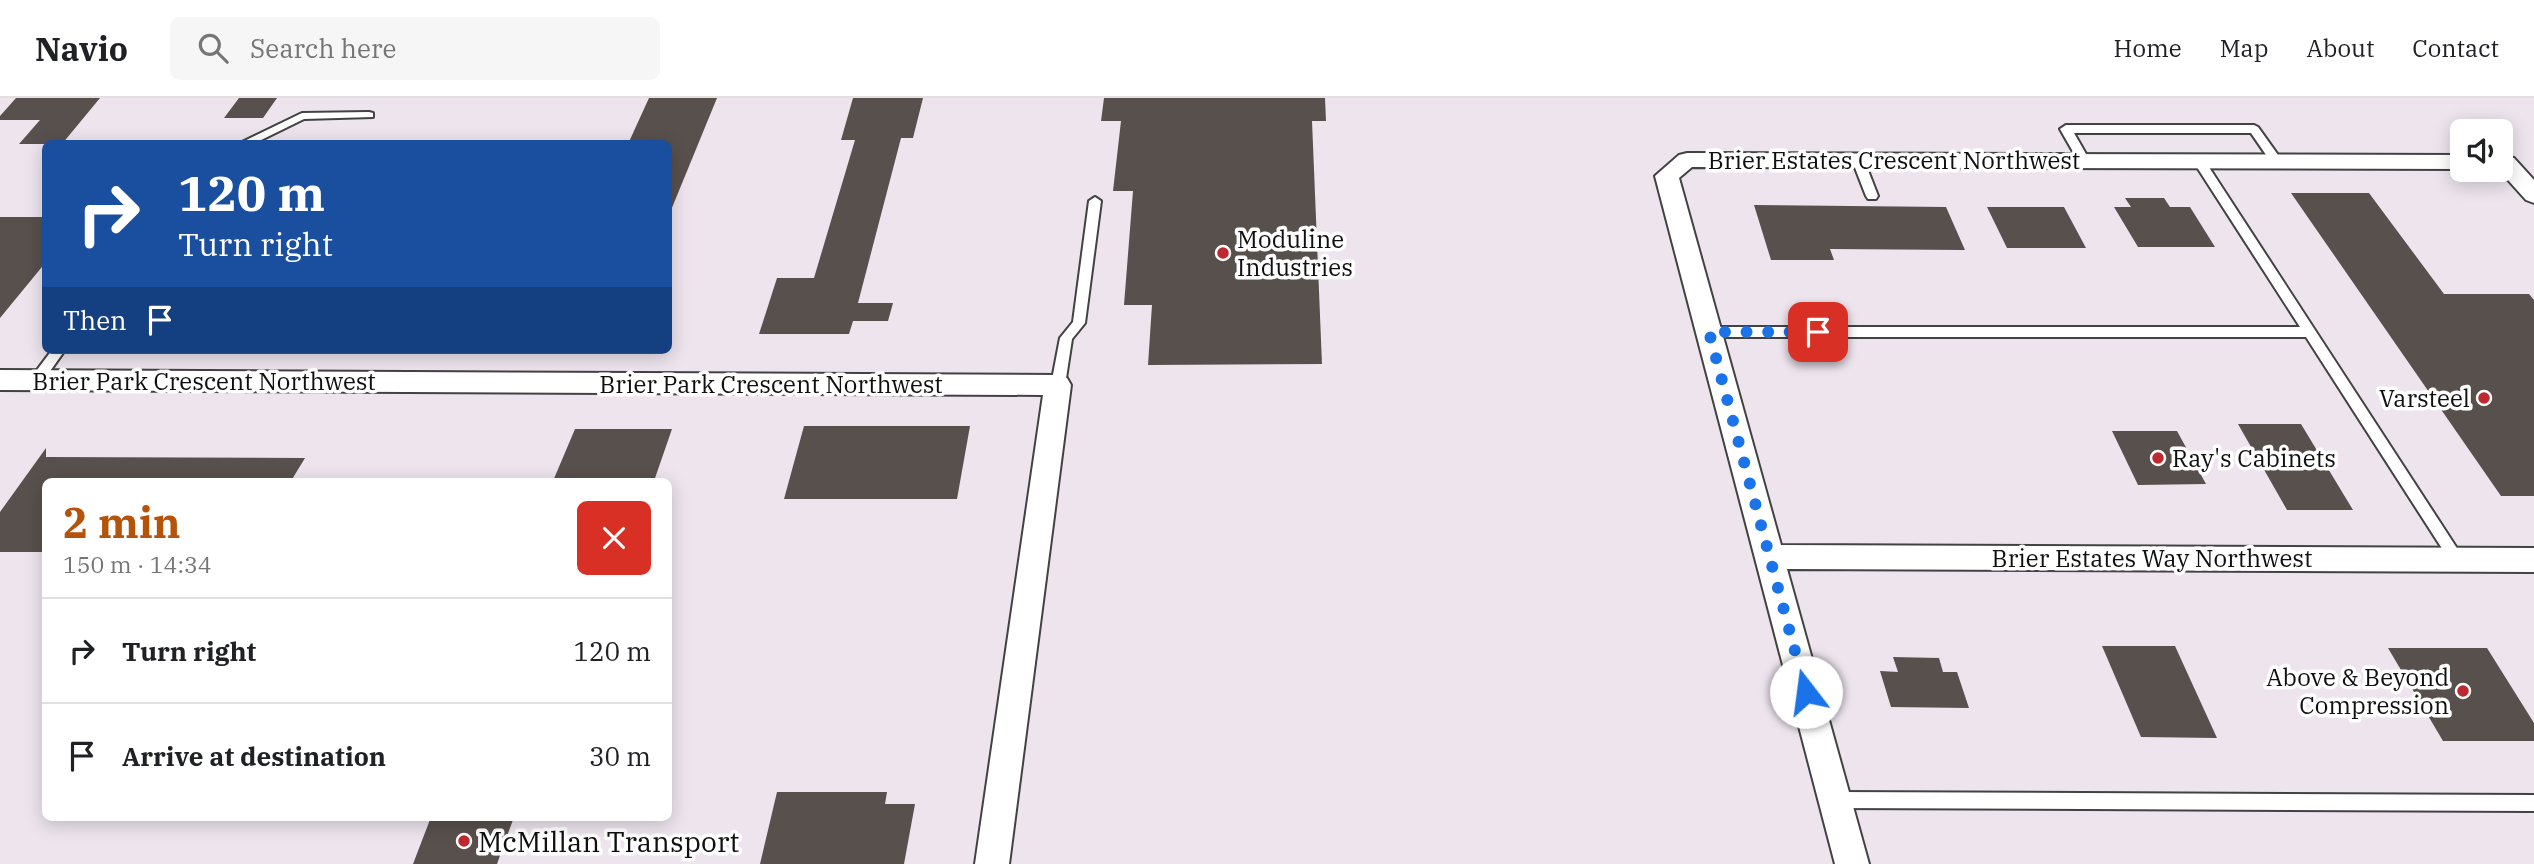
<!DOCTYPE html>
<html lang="en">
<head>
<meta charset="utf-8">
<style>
  :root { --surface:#fff; --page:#f6f6f6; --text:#202124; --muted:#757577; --line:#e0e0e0; --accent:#b45309 }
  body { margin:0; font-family:"IBM Plex Serif",serif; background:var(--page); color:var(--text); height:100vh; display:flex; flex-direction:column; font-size:26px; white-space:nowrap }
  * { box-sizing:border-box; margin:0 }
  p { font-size:23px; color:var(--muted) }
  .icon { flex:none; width:38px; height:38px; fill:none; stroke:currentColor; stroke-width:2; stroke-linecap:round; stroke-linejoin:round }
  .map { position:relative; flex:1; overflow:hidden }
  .drawer { position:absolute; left:42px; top:380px; width:630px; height:343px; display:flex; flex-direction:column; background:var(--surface); border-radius:10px; box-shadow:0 4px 18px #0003 }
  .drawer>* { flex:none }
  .hud { position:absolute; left:42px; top:42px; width:630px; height:214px; border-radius:10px; box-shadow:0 4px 18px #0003; background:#1a4fa0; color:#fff; overflow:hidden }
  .tools { position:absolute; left:2450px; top:21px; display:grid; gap:14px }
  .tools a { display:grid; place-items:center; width:63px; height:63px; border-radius:10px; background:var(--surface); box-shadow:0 4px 18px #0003; font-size:35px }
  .pin { position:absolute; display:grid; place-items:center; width:60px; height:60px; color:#fff; margin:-30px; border-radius:14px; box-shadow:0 4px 10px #0006 }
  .me { position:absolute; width:77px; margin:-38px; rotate:345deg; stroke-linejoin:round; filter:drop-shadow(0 0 5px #0008) }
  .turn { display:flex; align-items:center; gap:24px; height:147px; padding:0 21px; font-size:32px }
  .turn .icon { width:91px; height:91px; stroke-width:2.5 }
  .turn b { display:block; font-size:49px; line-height:60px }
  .then { display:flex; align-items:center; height:66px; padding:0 21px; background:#0003; gap:14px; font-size:26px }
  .round { display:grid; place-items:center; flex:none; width:74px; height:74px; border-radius:10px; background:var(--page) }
  .overview { display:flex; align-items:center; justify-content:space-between; height:119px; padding:0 21px }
  h1 { font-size:42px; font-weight:800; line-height:52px; color:var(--accent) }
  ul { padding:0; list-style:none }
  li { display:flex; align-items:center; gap:21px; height:105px; padding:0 21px; border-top:2px solid var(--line) }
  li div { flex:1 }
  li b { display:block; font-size:26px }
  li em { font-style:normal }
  header { display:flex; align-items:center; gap:42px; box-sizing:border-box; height:98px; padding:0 35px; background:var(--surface); border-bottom:2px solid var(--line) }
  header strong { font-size:33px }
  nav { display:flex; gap:38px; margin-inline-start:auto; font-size:24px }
  .search { width:490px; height:63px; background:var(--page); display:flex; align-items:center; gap:18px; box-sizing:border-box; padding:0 24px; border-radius:10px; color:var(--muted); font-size:26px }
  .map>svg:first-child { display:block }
</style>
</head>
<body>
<header>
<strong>Navio</strong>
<div class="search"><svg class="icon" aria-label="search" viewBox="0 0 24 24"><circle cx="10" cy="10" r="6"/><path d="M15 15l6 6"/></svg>Search here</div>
<nav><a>Home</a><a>Map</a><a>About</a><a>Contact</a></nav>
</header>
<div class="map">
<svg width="2534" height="766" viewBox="0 0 2534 766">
  <rect width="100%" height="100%" fill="#fffcf2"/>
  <!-- industrial -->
  <path fill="#ede4ee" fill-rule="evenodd" d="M0,0H2534V766H0ZM2462,33H2501V72H2462ZM46,46H668V252H46ZM46,383H668V719H46Z"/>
  <!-- building -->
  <path fill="#58504c" d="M16,0H100L62,46H19L40,22H0V18Z
    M239,0H277L263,20H224Z
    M649,0H717L669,117L668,46H628Z
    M853,0H923L913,40H901L858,205H893L888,223H853L849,236H759L777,180H814L855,42H841Z
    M1104,0H1325L1326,23H1312L1322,266L1148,267L1152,207H1124L1133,93H1113L1121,23H1101Z
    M2291,95H2369L2444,196H2529L2534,202V398H2501Z
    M2125,100H2164L2170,109H2190L2215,149H2138L2114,109H2131Z
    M1754,107L1946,109L1965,152L1830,151L1834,162H1771Z
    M1987,109H2064L2086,150H2007Z
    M0,119H46V164L0,220Z
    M2238,326H2301L2353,412H2287Z
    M804,328H970L957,401H784Z
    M575,331H672L654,383H553Z
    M2112,333H2177L2206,386L2138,387Z
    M46,350V359L305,360L291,383H46V454H0V414Z
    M2102,548H2175L2217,640L2141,639Z
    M2388,550H2487L2534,625V643H2443Z
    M1893,559L1939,560L1943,574H1957L1969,610L1891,609L1880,573L1898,574Z
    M777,694H887L885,706H915L904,766H760Z
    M431,719H514L497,766H413Z"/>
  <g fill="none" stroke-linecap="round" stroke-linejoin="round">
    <!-- service casing -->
    <g stroke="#424242" stroke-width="4">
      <path id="service" d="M369,14L373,15V19L304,21L253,46H238L302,15Z
        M2066,27H2254L2258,29L2283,64L2277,68L2273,67L2251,35H2074L2090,63L2084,67L2080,66L2060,31Z
        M1858,58L1864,62L1878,98L1876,101H1868L1866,98L1852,62Z
        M2199,59L2203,60L2462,458L2464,462L2462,466L2457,468L2452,466L2306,239H1709L1703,234L1709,229H2300L2193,63Z
        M1095,99L1101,103L1085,225L1072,241L1065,287L1058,292L1051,287L1060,240L1073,224L1089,103Z
        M52,252H65L41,286H31L29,283L31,280Z
        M1835,694L2534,697V713L1835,710L1829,707L1827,702L1829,697Z"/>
    </g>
    <!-- minor casing -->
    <g stroke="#424242" stroke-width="4">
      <path id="minor" d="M1687,55L2462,57V71L1692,69L1679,80L1781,447L2534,450V474L1787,471L1869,766H1835L1655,78L1679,57Z
        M2506,58L2514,60L2534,82V105L2526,102L2499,72L2501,59Z
        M0,272L1058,277L1067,280L1071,287L1009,766H975L1043,297L0,292Z"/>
    </g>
    <!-- service -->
    <use href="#service" fill="#fff" fill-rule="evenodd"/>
    <!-- minor -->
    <use href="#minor" fill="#fff" fill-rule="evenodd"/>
  </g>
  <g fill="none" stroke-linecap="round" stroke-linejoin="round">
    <!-- route -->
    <path stroke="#1a73e8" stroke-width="12" stroke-dasharray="0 21.6" d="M1806,594L1709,234H1818"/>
  </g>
  <!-- markers -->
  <g fill="#be2830" stroke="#fff" stroke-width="2.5">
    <circle cx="1223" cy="155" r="7"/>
    <circle cx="2484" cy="300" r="7"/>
    <circle cx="2158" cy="360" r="7"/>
    <circle cx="2463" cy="593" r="7"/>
    <circle cx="464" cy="743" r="7"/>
  </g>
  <g text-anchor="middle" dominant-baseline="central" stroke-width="7" stroke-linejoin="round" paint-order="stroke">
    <!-- street labels -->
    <g font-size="24" fill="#0f0f0f" stroke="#fff">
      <text x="1894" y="62">Brier Estates Crescent Northwest</text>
      <text x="204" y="283">Brier Park Crescent Northwest</text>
      <text x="771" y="286">Brier Park Crescent Northwest</text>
      <text x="2152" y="460">Brier Estates Way Northwest</text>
    </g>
    <!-- poi labels -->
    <g font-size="24" fill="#0f0f0f" stroke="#fff" text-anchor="start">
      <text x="1237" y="141">Moduline<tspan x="1237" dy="28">Industries</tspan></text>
      <text x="2470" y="300" text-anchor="end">Varsteel</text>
      <text x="2172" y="360">Ray's Cabinets</text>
      <text x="2449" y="579" text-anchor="end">Above &amp; Beyond<tspan x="2449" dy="28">Compression</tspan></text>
    </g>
    <!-- near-poi labels -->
    <g font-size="28" fill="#0f0f0f" stroke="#fff" text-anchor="start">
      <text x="478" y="743">McMillan Transport</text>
    </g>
  </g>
</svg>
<div class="tools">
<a><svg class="icon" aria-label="sound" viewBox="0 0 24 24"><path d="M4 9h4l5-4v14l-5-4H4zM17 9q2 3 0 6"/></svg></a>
</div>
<div class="pin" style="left:1818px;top:234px;background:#d93025"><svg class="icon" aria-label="arrive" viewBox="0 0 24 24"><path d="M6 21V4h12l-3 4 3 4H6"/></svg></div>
<svg class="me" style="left:1806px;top:594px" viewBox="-20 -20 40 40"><circle r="19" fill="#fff"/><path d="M0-13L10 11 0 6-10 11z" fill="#1a73e8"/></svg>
<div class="hud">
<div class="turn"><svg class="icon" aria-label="right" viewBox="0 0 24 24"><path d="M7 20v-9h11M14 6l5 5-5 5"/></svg><div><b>120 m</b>Turn right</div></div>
<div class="then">Then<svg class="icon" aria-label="arrive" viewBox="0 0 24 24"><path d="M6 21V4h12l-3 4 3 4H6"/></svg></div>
</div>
<section class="drawer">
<div class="overview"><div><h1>2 min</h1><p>150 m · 14:34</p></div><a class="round" style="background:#d93025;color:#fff"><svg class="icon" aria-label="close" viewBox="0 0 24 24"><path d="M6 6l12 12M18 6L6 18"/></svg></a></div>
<ul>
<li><svg class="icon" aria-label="right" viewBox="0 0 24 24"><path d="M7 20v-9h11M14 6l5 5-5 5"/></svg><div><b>Turn right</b></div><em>120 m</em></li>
<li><svg class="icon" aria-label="arrive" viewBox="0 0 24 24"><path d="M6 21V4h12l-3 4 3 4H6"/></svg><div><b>Arrive at destination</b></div><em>30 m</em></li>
</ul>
</section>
</div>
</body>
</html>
